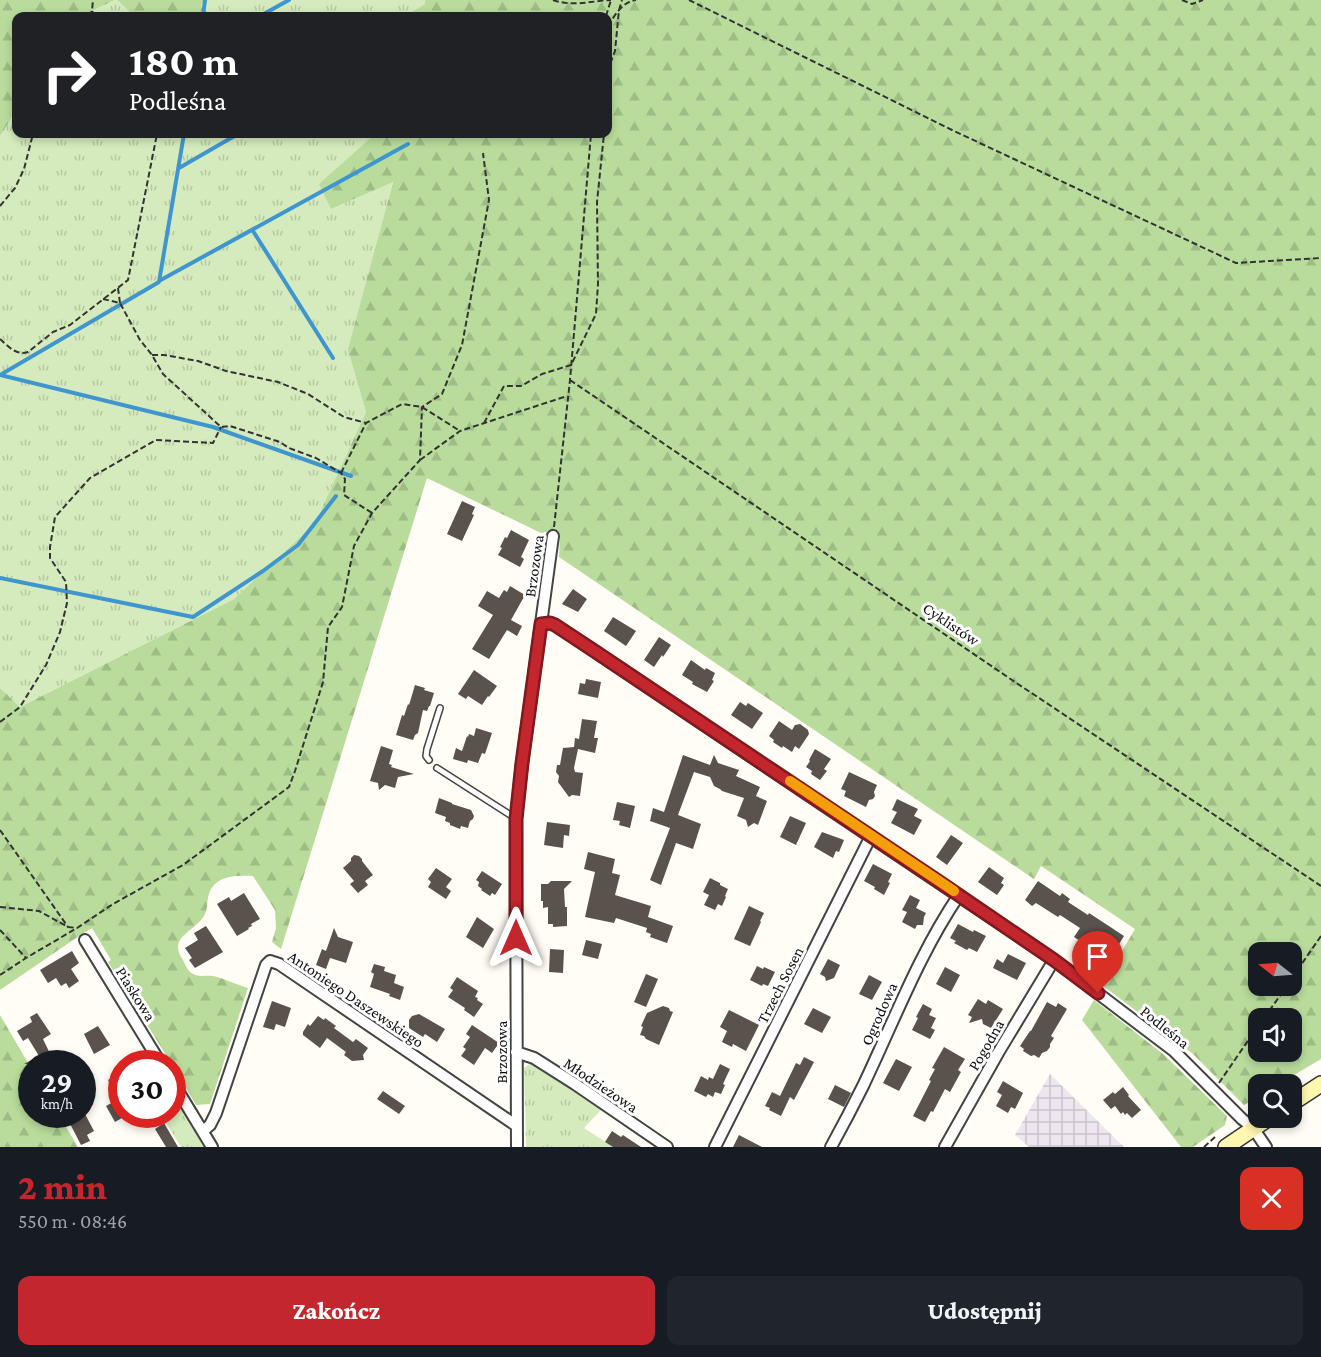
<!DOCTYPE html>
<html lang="pl">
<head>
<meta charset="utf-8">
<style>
  :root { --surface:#171b24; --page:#20242c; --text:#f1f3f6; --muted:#9ea1a6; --accent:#c4262e }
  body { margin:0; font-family:"Crimson Pro",serif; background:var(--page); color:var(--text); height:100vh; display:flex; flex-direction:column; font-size:22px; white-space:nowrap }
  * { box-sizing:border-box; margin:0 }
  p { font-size:20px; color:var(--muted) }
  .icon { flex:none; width:33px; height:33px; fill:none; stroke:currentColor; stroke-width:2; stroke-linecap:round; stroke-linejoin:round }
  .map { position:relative; height:1147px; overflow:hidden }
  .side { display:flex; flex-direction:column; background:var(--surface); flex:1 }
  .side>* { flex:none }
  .banner { position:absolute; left:12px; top:12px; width:600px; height:126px; border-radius:12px; box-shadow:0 3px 9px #0003; background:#202124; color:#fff; overflow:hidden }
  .needle { width:39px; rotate:287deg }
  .tools { position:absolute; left:1248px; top:942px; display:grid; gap:12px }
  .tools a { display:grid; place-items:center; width:54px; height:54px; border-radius:12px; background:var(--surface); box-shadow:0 3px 9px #0003; font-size:30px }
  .speed { position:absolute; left:18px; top:1050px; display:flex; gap:12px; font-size:30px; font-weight:700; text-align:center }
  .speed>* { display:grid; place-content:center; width:78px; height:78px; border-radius:50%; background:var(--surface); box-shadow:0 3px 9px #0003; line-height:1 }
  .speed small { font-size:15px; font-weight:400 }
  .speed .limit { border:9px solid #d22; background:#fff; color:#111 }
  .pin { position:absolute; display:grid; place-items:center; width:51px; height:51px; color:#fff; margin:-62px -26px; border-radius:50% 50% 50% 0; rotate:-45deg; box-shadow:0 0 6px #0007 }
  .pin .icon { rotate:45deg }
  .me { position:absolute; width:66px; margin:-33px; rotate:0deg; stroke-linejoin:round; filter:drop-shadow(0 0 4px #0008) }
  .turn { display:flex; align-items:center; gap:21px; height:126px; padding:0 18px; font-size:27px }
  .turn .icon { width:78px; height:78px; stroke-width:2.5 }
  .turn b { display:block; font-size:42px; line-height:51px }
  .round { display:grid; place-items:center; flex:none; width:63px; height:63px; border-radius:12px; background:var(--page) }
  .overview { display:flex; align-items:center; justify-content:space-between; height:102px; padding:0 18px }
  h1 { font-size:36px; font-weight:800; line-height:45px; color:var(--accent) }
  .button { display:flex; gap:12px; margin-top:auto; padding:12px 18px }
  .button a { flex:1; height:69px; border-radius:12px; background:var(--accent); color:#fff; font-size:24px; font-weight:800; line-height:69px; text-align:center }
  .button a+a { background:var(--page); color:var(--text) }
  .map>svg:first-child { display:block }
</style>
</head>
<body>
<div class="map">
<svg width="1321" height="1147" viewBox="0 0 1321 1147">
  <defs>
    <pattern id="industrial-grid" width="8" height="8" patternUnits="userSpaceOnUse" patternTransform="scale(1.5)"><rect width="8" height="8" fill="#eee6ef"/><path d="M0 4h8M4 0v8" fill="none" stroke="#cbc4cc"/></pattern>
    <pattern id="grass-tufts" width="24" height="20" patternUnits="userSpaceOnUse" patternTransform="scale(1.5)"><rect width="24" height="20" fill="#d5ebbd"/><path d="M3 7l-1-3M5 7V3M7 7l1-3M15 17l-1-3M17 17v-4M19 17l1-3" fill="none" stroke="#b6c8a1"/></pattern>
    <pattern id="forest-firs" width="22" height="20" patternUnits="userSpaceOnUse" patternTransform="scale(1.5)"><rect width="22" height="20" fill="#b9dc9c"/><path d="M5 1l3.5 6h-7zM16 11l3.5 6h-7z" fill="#9ebc85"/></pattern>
  </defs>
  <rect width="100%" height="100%" fill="#fffdf5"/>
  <!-- industrial -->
  <path fill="url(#industrial-grid)" d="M1050,1074L1124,1147H1029L1015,1135Z"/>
  <!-- grass -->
  <path fill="url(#grass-tufts)" d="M115,0H117L134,16H84L92,11Z
    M204,0H425V4L405,16H212L201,6Z
    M16,111V134H378L374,135L331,209L393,181L349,349L366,412L315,523L234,599L20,707L0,688V136Z
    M531,1063L540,1066L602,1109L584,1128L613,1147H526L524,1068Z
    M173,1106L182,1108L206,1147H181L161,1115L172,1114Z"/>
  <!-- forest -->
  <path fill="url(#forest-firs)" fill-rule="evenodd" d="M0,0H115L92,11L84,16H16V111L0,136Z
    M117,0H204L201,6L212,16H134Z
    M425,0H1321V1059L1279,1084H1258V1097L1244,1105L1193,1054L1102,985L1135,929L1041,866L1034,879L559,557L560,534L544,532L543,534L427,478L281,949L272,942L276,928L275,910L253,876C236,875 215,875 209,894C206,903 209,906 204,916C194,932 167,937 183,960C185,964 187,969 190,972C197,978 205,975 213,976C223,978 238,985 248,988L210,1104L196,1105L173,1066L172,1064L171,1063L108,962L111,960L92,928L76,938L0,990V688L20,707L234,599L315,523L366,412L348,349L393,182L331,209L319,184L374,135L378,134H608V16H405L425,4ZM1258,952H1292V986H1258ZM1258,1018H1292V1052H1258Z
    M1094,1000L1163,1054L1227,1116L1225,1125L1193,1147H1181L1082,1020Z
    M0,1015L31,1068L32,1114L59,1115L78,1147H0Z"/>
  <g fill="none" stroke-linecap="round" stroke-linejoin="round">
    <!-- stream -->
    <path stroke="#3f96cf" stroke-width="4" d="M203,16L205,0
      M260,16L289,0
      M179,168L238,134
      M253,231L333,358
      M159,281L408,144
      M0,375L213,427L351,476
      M0,375L159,282L184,134
      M0,578L193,617L263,571L298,545L336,496"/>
  </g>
  <!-- building -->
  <path fill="#5a524d" d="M462,501L475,507L472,514L474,515L462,541L447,534Z
    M511,530L529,540L521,557L524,559L520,567L498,555L502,548L500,547L505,537L507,538Z
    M510,586L525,595L511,620L522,626L517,636L507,630L489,659L472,649L493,615L478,606L487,591L499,598L504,590L507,592Z
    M573,589L587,599L578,612L562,604Z
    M613,617L636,631L626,646L604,631Z
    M659,637L671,645L663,657L662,655L654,667L644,660Z
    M691,660L705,670L706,668L715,673L712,680L714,681L707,692L692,684L693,682L682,675Z
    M474,670L497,686L489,697L488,696L482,705L468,696L466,699L458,694Z
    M586,679L601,682L598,698L578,694L580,683L585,684Z
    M415,685L425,688L424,690L434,693L430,706H429L427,711L423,710L418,733L415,735L413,740L396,735L402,715L404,716L408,704L409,705Z
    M740,702L746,706L748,703L763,713L752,729L731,715Z
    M582,719L597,721L594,738H598L595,753L578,749L574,768L575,772L583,773L580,796L572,795L569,797L558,782L559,776L556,772L557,765H560L563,748L574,747L575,738L579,739Z
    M779,721L792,730L795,725L800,724L808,730L809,734L799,749L795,746L792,752L783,746L782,748L773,742L774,740L769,736Z
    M476,728L492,733L485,754L482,753L478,763L468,760L467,763L453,759L456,748L462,751L467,736L468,737L469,734L474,736Z
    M381,746L393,750L389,764L392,765L391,767L414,774L398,777L395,788L385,785L379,790L378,783L370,781Z
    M815,749L831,759L824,769L827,771L820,780L811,774L812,771L806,767L810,761L809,760Z
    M683,755L710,765L714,755L718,763L739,770L736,776L760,787L756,796L767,801L758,825L754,823L748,827L746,820L737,816L744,798L722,791L720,789L714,786L710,777L694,772L678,815L701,824L693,849L676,843L661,885L650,880L670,828L650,821L653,808L664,812Z
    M849,772L877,785L874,792L875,796L873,799L869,800L866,807L844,796L846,791L841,789Z
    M439,798L452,803V804L471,810L474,816L473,819L470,821L468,828L461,826L460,829L450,825V823L445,821L446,817L435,813Z
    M897,799L918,809L914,816L922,820L914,835L891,823L897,812L892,810Z
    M617,802L635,806L630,828L619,825L620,821L613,820Z
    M790,816L806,823L796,845L780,837Z
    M547,822L570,825L569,836L564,835L563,848L544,845Z
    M822,832L844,840L839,852L836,851L833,858L814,847Z
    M951,835L963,843L947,865L936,857Z
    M588,852L615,859L612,873L620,875L615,895L651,906L648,917L673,926L667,943L650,937L651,934L646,932L647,928L616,918L614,923L585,917L595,872L584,869Z
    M354,855L359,856L362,859V861L373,875L365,881L368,885L358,893L350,884L354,881L343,868L351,861V858Z
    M873,864L892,874L888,882L890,883L884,895L874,889L875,887L864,881Z
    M989,867L1004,878L1001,883L1004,885L997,895L978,882Z
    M436,868L452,879L446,887L451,891L446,899L428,887L431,882L428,879Z
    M482,871L502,884L495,895L492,893L490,896L481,890L482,889L478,886L479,882L476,880Z
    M710,878L720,883V885L728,889L725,896L726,897L722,906L718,904L715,910L704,905L709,895L703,892Z
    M551,881H572L564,889L565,907H567V926L553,927V924H548V907L543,908V901H541V884H548Z
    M1038,881L1060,896L1062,893L1070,899L1068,902L1088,915L1089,913L1124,936L1113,954L1115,955L1108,965L1098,959L1101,954L1074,937L1080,928L1060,915L1058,917L1036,903L1032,906L1025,900Z
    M244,893L260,919L251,924L252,926L248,928L249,929L237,936L217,904L229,897L231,901Z
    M910,895L920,900L916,908L926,913L924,917L923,925H917L915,929L902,922L907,912L902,910Z
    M749,906L764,913L760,921L761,922L750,946L734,939Z
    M477,917L494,929L483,948L466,937Z
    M958,924L973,932L974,930L986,936L977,952L969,948L967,950L954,943L956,941L950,938Z
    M206,926L223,952L195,968L189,960L192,958L185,948L198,940L194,933Z
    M334,928L338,937L353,942L346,963L330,958L326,969L316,965L322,949L326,951Z
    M586,940L602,944L598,959L582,955Z
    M550,949L564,950L563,973L549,972Z
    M72,951L79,963L71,969L79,981L69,988L66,983L61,986L56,978L48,983L40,970Z
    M1008,954L1026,963L1017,980L993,968L997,959L1003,963Z
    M828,959L840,965L834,978L826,981L825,977L820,974Z
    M374,964L385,967L384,971L396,975L394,983L404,987L400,1000L389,996L390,994L370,987L374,974L371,972Z
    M757,966L763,969L764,967L775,972L768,986L763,984L762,986L750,980Z
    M945,967L960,975L951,992L936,984Z
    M646,974L658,979L646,1007L634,1002Z
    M869,975L882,982L872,1000L859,994Z
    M457,977L478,991L475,997L478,998L477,1000L483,1004L474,1017L464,1010L465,1008L448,997L453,990L450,988Z
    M978,999L986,1004L988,1000L1003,1009L991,1028L983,1024L982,1019L969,1023L972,1017L968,1015Z
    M272,1001L291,1008L285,1027L276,1024L274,1030L263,1027Z
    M1047,1002L1056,1007L1058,1003L1067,1009L1051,1036L1054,1038L1050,1044V1047L1047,1051L1042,1053L1039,1058L1034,1055L1031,1056L1023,1051L1024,1049L1020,1046L1030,1031H1031Z
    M923,1004L932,1009L929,1015L936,1018L931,1028L935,1030L930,1039L912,1030L918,1018L916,1017Z
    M663,1006L669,1008L670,1011L673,1012L659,1045L646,1039L644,1036L640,1035L643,1027L641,1026L647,1013Z
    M813,1008L831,1017L822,1033L804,1024Z
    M729,1010L759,1025L746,1051L733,1044L732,1047L722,1042L727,1031L720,1027Z
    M37,1013L51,1034L43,1039L55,1064H24L39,1056L28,1038L23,1041L17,1031L32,1022L30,1017Z
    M419,1014L445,1029L437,1042L425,1034L423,1037L409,1028V1020L412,1016Z
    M318,1016L324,1020L325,1018L336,1026L334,1028L353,1042L356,1039L368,1048L363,1055L364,1060L352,1061L344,1055L346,1052L327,1038L320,1048L303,1035V1032L308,1024L310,1026Z
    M472,1025L499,1043L492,1053L485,1048L474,1065L461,1056L466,1049L463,1047L470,1037L466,1034Z
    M98,1026L110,1045L94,1054L84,1034Z
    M944,1047L965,1059L958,1070L961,1072L950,1092L945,1089L933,1112L931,1111L925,1122L913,1116L931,1081L929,1080L935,1069L932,1068Z
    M804,1057L814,1062L794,1100L790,1097L781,1116L769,1110L770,1108L765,1106L772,1092L780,1096L796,1063L800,1065Z
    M896,1059L912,1067L899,1091L883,1083Z
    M720,1064L730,1069L723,1084L725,1085L721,1094L715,1092L713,1097L708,1094L706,1097L694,1091L701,1076L708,1080L709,1077L713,1079Z
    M122,1072V1118L115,1122L106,1106L119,1099L108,1080Z
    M1003,1081L1023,1093L1015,1109L1011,1107L1008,1113L996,1106L1002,1095L997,1092Z
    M835,1085L851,1093L844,1107L828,1099Z
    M1123,1087L1129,1095L1128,1096L1141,1110L1132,1118L1127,1113L1125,1115L1123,1112L1121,1114L1115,1106L1111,1109L1103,1100L1113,1092L1115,1094Z
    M383,1091L405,1106L399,1114L377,1099Z
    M65,1114H85L94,1131L87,1135L90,1141L81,1145Z
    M164,1123L178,1147H166L155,1129Z
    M612,1131L621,1137L623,1135L641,1147H613L605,1142Z
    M739,1135L762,1147H733Z"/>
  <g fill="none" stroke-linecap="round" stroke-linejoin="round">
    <!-- lane casing -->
    <g stroke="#444" stroke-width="8">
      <path id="lane" d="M429,760L426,756L427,749L440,708
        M437,768L515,818"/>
    </g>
    <!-- street casing -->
    <g stroke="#444" stroke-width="14">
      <path id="street" d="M541,624L550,623L555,625L1054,960L1174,1051L1242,1119L1253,1128L1266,1147
        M85,940L161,1064
        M516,1052L534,1058L575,1084L667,1147
        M172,1081L212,1147
        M203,1131L210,1125L216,1113L266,965L270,961L279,964L517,1126
        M517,1147L516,819L522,763L553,536
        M715,1147L871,836
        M831,1147C842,1127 853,1106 863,1086C894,1021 919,954 959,895
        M945,1147L998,1053L1054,960"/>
    </g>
    <!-- secondary casing -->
    <g stroke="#333" stroke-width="18">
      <path id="secondary" d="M1292,1103L1321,1084
        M1226,1147L1269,1118"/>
    </g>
    <!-- path -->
    <path stroke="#333" stroke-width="2" stroke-dasharray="6 3" stroke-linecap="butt" d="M553,0C572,7 591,1 611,0
      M689,0L952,130L1236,263L1321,258
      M1182,0L1192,4L1203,0
      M92,11L95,16
      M88,16L92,11L93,0
      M606,16L611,0
      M608,26C615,15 622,2 636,0
      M608,99L610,64L615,51L619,10L622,0
      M0,206L15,188L24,169L33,134
      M118,288L120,303
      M103,299L120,303L140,340L152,355L163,374L221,427L230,426L280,442L289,448L316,458L341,473L345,479L344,495L372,513
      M0,339C8,346 16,356 28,352L53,332L70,325L128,280L157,134
      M152,355H164L198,361L226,371L278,382L308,394L344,417L366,423
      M570,380L1012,680L1321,886
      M484,423L504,386H521L542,374L571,365L596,314L598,284L597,202L604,134
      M420,460L460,431L567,396
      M341,473L366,423L402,404L422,407L460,431
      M554,527L570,380L591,134
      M0,722L20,707L46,665L60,632L67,603L66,582L50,558V547L55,517L90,478L156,440L213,443L221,427
      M0,830L68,927
      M0,907L39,911L68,927L77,928
      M0,930L26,958
      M0,975L26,958L77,928L113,904L183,865L289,787L295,771L323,682L328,627L342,607L354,546L372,513L420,460L422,407L442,394L462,345L489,200L483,153
      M1292,978L1321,936
      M1264,1018L1287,986
      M1219,1083L1258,1026
      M1204,1147L1215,1137"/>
    <!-- lane -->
    <use href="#lane" stroke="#fff" stroke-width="5"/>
    <!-- street -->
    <use href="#street" stroke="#fff" stroke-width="10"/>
    <!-- secondary -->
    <use href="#secondary" stroke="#fff6b0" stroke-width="15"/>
  </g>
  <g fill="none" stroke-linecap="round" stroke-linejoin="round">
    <!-- route casing -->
    <g stroke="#7f191e" stroke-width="15">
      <path id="route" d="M516,938V819L522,763L541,624L550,623L555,625L593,650L941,883L1054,960L1098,993"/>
    </g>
    <!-- route -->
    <use href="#route" stroke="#c4262e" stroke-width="10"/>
    <!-- slow -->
    <path stroke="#f59e0b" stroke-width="10" d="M790,781L954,891"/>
  </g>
  <g text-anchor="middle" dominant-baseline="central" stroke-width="6" stroke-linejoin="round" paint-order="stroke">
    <!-- street labels -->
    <g font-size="16" fill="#111" stroke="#fff">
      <text transform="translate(534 566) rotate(-82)">Brzozowa</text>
      <text transform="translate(951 624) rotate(34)">Cyklistów</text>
      <text transform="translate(780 985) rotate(-63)">Trzech Sosen</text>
      <text transform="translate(136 994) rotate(58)">Piaskowa</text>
      <text transform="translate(356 999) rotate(34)">Antoniego Daszewskiego</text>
      <text transform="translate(879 1014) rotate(-66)">Ogrodowa</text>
      <text transform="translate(1165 1027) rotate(39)">Podleśna</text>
      <text transform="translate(986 1045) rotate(-60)">Pogodna</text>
      <text transform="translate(501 1052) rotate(-90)">Brzozowa</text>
      <text transform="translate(601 1085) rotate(34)">Młodzieżowa</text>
    </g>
  </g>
</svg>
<div class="tools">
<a><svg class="needle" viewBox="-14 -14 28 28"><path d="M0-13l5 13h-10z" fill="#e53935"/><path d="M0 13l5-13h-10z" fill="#9ea1a6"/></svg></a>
<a><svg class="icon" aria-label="sound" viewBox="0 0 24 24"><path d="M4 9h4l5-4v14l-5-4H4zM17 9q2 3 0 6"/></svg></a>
<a><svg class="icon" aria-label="search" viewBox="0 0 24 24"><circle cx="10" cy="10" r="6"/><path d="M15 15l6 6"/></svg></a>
</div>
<div class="speed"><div>29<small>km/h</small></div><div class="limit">30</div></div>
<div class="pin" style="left:1098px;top:993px;background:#d93025"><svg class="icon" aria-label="arrive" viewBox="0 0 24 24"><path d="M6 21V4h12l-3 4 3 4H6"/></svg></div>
<svg class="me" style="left:516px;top:938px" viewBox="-20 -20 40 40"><path d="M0-17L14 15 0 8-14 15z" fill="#c4262e" stroke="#fff" stroke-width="4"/></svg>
<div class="banner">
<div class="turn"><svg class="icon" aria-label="right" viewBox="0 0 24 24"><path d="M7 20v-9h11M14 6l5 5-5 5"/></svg><div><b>180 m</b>Podleśna</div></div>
</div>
</div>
<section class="side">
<div class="overview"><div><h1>2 min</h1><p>550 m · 08:46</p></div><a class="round" style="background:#d93025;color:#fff"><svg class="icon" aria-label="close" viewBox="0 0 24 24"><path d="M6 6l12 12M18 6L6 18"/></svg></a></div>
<div class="button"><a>Zakończ</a><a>Udostępnij</a></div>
</section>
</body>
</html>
